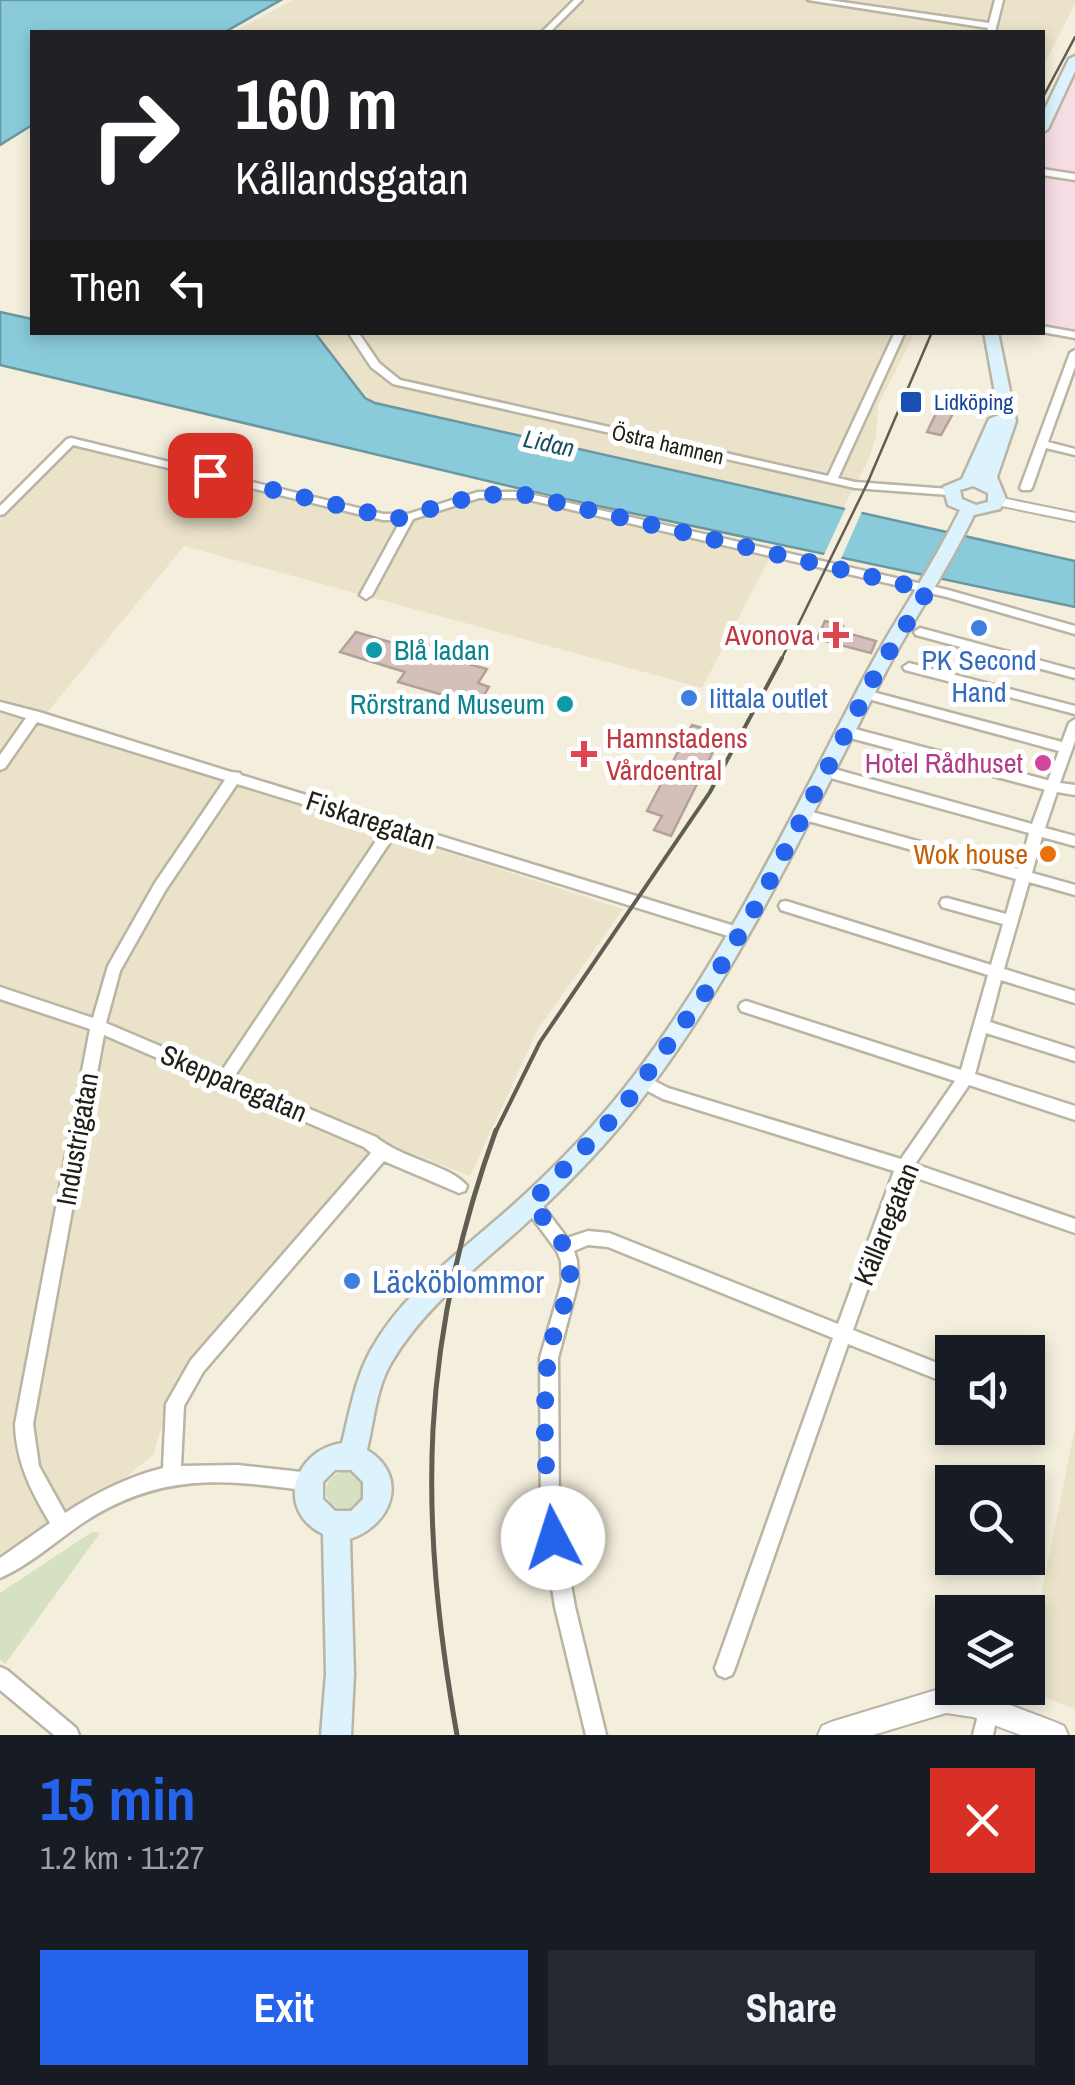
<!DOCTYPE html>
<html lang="en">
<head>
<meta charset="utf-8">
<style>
  :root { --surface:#171b24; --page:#242831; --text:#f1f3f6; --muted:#9ea1a6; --accent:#2563eb }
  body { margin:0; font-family:"Archivo Narrow",sans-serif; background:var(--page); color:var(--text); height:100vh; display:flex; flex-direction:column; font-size:38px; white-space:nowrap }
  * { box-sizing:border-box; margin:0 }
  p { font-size:32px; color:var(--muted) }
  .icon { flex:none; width:55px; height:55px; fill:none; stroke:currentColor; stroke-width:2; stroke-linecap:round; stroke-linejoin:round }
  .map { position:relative; height:1735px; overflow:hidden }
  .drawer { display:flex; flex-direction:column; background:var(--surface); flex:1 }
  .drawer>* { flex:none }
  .guide { position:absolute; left:30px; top:30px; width:1015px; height:305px; border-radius:0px; box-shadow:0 5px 15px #0003; background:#202124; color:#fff; overflow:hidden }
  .controls { position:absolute; left:935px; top:1335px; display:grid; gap:20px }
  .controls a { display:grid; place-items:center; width:110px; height:110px; border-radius:0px; background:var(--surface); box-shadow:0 5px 15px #0003; font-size:50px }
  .pin { position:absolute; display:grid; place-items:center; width:85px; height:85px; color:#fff; margin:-42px; border-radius:20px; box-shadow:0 5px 15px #0006 }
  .me { position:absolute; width:110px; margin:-55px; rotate:355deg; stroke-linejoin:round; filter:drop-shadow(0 0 8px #0008) }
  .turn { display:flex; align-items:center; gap:35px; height:210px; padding:0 40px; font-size:45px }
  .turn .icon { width:130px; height:130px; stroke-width:2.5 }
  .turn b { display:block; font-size:70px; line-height:85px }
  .then { display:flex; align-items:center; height:95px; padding:0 40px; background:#0003; gap:20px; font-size:38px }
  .round { display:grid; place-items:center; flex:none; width:105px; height:105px; border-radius:0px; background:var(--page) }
  .summary { display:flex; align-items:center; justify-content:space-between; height:170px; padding:0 40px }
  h1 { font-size:60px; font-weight:700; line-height:75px; color:var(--accent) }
  .primary-button { display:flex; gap:20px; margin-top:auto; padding:20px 40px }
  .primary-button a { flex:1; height:115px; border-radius:0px; background:var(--accent); color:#fff; font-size:40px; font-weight:700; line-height:115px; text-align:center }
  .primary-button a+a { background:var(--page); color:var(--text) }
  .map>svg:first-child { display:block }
</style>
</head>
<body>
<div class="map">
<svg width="1075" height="1735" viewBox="0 0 1075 1735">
  <rect width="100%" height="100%" fill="#f4eedc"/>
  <!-- commercial -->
  <path fill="#f6dde5" d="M1075,70V332L1043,326V142Z"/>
  <!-- built -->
  <path fill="#eae3c9" d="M293,0H1075V4L1043,67L1042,32H233Z
    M315,333H915L878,405L876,436L869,459L843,508L374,403L366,398Z
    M73,446L394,524L480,498L511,497L770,557L702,688L184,546L40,721L623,909L538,1029L470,1176L384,1142L176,1380L153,1455L125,1478L0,1554V520Z
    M1075,1428V1709L1023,1688H1028V1660Z"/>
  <!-- green -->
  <path fill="#d5e1c0" d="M326 1491a19 19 0 1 1 38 0a19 19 0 1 1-38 0Z
    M92,1532L100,1533L5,1664L0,1659V1593Z"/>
  <!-- water -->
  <path fill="#89cbda" stroke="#6a97a0" stroke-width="2.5" d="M0,0H281L225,32H32V125L0,145Z
    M0,312L32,319V332L315,333L365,398L375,403L1075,561V607L551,496L0,365Z"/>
  <!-- pier -->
  <path fill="#f4eedc" d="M847,505L863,509L840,561L823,557Z"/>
  <!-- building -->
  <path fill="#d4c0b9" stroke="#b4a09a" stroke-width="2.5" d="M941,403L955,406V410L941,435L927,432Z
    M825,621L843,626L840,631L876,641L871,653L817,639Z
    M356,632L420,651L425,644L443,650V657L487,669L478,683L489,687L478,705L398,682L405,672L340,652Z
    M692,725L722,734L671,836L654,830L662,816L647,811Z"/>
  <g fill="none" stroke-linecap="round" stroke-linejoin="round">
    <!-- pedestrian casing -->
    <g stroke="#b9b4a3" stroke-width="15">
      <path id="pedestrian" d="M847,732L1054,787"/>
    </g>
    <!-- minor casing -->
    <g stroke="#b9b4a3" stroke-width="5">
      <path id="minor" d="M574,0H582L550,32H542Z
        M808,0H828L989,23L995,0H1003L995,32H987L988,28Z
        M1042,169L1075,174V180L1042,175Z
        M1042,326L1075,332V338L1042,332Z
        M348,332H358L379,363L400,380L828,476L895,332H905L838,478L855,482L949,489L955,492L949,495L855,488L393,384L371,367Z
        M1075,350V367L1048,442L1075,449V455L1046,448L1032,488L1030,490H1022L1020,488L1070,353Z
        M71,438L383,514H408L478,492H521L948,590L1075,626V634L947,597L521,498H479L413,519L372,595L366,599L360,595L401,520H383L73,445L4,514L0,515V506L67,439Z
        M920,628L1075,670V678L916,635L914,632Z
        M909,663L1075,706V714L905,670L903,667Z
        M865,690L1062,742L1069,723L1075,719V741L1060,783L1075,785V795L1057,792L1045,828L1075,836V846L1042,837L1032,873L1075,885V895L1029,882L1004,969L1075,991V1003L1001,980L990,1022L1075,1049V1061L986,1033L975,1074L1075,1106V1120L969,1085L915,1164L1075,1219V1233L908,1175L853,1330L950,1368L952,1374L950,1380L944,1382L848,1344L735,1668L732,1675L725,1678L718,1675L715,1668L833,1338L608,1247L588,1245L574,1251L577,1261L578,1282L558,1358L559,1517L575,1607L606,1735H586L555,1607L541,1517L540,1358L562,1282L561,1261L557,1251L525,1208L523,1203L525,1198L531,1196L537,1198L567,1238L588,1231L609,1233L838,1324L894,1171L663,1099L638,1086L635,1081L638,1076L643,1075L668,1088L901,1159L955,1081L741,1011L739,1007L741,1003L746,1001L961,1070L988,975L781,910L779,906L781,902L786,901L991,965L1003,924L942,907L940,903L942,899L947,898L1006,914L1016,879L805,820L798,815L805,810L1019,869L1029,833L827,777L820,772L827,767L1032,824L1059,751L861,697L859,694L861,691Z
        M0,702L39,712L231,772L240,773L241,775L741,928L746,930L748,934L746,938L741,940L396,833L234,1077L376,1137C400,1158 452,1166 467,1186L465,1191L459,1193L384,1161L203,1372L184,1406L181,1466L237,1465L310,1473L316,1476L319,1482L316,1488L310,1491C224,1479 161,1472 84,1522C57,1540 30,1565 0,1578V1558L50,1523C31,1491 16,1462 15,1424L90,1029L0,999V987L93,1018L108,966L155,883L225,780L37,722L5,768L0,770V755L26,718L0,710ZM237,784L384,829L221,1072L106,1023L120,971L165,891ZM104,1035L364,1147L371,1153L191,1360L166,1404L163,1468C127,1477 96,1493 65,1513L39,1466L33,1424Z
        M0,1667L7,1670L76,1728L79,1735H54L0,1690Z
        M988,1700L995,1703L998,1710L993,1735H973L981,1703Z"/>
    </g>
    <!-- tertiary casing -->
    <g stroke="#b9b4a3" stroke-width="4">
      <path id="tertiary" d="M997,497L1075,513V521L992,504L990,501Z
        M946,1687L973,1691L1055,1722L1064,1726L1068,1735H1021L973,1717L946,1713L873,1735H818L822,1726L831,1722Z"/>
    </g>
    <!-- secondary casing -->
    <g stroke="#b9b4a3" stroke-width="5">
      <path id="secondary" d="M1075,56V71L1048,129L1042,133V115L1069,59Z
        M984,332H998L1016,421L997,477L1006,499L1000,509L974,515C948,570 913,619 885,673C811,815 746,959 650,1088C613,1139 568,1184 522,1227C475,1269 423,1308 391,1363C376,1389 374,1421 367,1450C410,1476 392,1525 350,1539L354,1674L351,1735H321L326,1674L323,1534C275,1511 293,1450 342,1443C350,1411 355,1379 371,1350C402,1294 455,1256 502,1215C551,1172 597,1125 637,1072C730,948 794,810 866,674C896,618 932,567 960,510L948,505L943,487L962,479L989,419L999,415ZM973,486L988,493V502L976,505L962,499L960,490ZM335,1470H351L363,1482V1499L351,1511H335L323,1499V1482Z"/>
    </g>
    <!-- pedestrian -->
    <use href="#pedestrian" stroke="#fff" stroke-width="10"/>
    <!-- minor -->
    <use href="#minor" fill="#fff" fill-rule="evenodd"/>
    <!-- tertiary -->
    <use href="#tertiary" fill="#fff" fill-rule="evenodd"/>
    <!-- secondary -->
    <use href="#secondary" fill="#dcf3fd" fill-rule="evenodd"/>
    <!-- rail-far2 -->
    <path stroke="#605d53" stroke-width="2.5" d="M1042,99L1075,37
      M781,660L867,484L932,332"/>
    <!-- rail-far1 -->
    <path stroke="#605d53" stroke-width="4" d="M495,1133L540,1042L710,792L782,658"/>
    <!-- rail -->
    <path stroke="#605d53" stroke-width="5" d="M457,1735C418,1515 419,1342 496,1130"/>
  </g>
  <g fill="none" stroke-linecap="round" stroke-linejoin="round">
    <!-- route -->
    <path stroke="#2563eb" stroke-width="18" stroke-dasharray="0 32.4" d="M210,475L396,519L478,495L521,494L928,590L879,668L761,898L704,995L621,1110L531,1203C544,1220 565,1239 569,1261C575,1294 552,1327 548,1359C542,1412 545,1485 553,1538"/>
  </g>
  <!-- markers -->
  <rect fill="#1a4fb4" stroke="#fff" stroke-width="4" x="899" y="390" width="24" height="24" rx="5"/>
  <g fill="#3f7fe0" stroke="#fff" stroke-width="4">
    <circle cx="979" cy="628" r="10"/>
    <circle cx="689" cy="698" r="10"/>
    <circle cx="352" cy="1281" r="10"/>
  </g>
  <g fill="#e0444e" stroke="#fff" stroke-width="4">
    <path d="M831 620h10v10h10v10h-10v10h-10v-10h-10v-10h10z"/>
    <path d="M579 739h10v10h10v10h-10v10h-10v-10h-10v-10h10z"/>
  </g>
  <g fill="#0f9aa8" stroke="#fff" stroke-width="4">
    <circle cx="374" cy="650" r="10"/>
    <circle cx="565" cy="704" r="10"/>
  </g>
  <circle fill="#d1479c" stroke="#fff" stroke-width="4" cx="1043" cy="763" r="10"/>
  <circle fill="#e8710a" stroke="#fff" stroke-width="4" cx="1048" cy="854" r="10"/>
  <g text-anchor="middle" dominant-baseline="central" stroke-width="10" stroke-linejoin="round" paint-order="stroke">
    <!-- far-transit labels -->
    <g font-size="22" fill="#164399" stroke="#fff" text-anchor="start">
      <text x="934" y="402">Lidköping</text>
    </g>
    <!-- far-street labels -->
    <g font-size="22" fill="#201f18" stroke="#fff">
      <text transform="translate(668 444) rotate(13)">Östra hamnen</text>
    </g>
    <!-- far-water labels -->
    <g font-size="25" font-style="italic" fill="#18515c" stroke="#fff">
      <text transform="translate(549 443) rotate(12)">Lidan</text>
    </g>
    <!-- health labels -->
    <g font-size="28" fill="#be3a42" stroke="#fff" text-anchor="end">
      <text x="814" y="635">Avonova</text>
      <text x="606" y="738" text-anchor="start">Hamnstadens<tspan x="606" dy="32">Vårdcentral</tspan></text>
    </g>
    <!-- culture labels -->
    <g font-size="28" fill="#0d838f" stroke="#fff" text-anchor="start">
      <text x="394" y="650">Blå ladan</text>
      <text x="545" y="704" text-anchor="end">Rörstrand Museum</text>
    </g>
    <!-- shop labels -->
    <g font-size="28" fill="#366cbe" stroke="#fff">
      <text x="979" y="660">PK Second<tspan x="979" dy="32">Hand</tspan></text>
      <text x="709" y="698" text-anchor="start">Iittala outlet</text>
    </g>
    <!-- hotel labels -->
    <g font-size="28" fill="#b23c85" stroke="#fff" text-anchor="end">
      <text x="1023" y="763">Hotel Rådhuset</text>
    </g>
    <!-- street labels -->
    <g font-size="28" fill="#201f18" stroke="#fff">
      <text transform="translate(371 820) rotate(18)">Fiskaregatan</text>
      <text transform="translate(234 1083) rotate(23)">Skepparegatan</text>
      <text transform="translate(77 1139) rotate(-80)">Industrigatan</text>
      <text transform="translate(886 1224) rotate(-68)">Källaregatan</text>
    </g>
    <!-- food labels -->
    <g font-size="28" fill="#c56008" stroke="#fff" text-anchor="end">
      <text x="1028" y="854">Wok house</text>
    </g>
    <!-- near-shop labels -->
    <g font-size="32" fill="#366cbe" stroke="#fff" text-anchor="start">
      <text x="372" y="1281">Läcköblommor</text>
    </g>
  </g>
</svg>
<div class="controls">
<a><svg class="icon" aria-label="sound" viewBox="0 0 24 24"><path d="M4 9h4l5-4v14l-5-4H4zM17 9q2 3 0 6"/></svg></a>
<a><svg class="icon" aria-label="search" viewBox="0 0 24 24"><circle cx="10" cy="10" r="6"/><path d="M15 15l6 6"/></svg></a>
<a><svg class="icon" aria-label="layers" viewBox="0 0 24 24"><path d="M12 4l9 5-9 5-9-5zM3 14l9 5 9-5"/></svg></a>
</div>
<div class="pin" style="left:210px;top:475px;background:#d93025"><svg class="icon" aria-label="arrive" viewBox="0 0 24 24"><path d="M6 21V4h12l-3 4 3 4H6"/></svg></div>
<svg class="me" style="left:553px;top:1538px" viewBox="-20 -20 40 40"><circle r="19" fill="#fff"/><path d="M0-13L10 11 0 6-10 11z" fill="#2563eb"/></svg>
<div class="guide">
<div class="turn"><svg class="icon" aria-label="right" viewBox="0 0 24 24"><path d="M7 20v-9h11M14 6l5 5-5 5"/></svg><div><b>160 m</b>Kållandsgatan</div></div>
<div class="then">Then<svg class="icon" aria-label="left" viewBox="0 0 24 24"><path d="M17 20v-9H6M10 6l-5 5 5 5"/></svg></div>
</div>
</div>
<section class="drawer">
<div class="summary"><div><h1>15 min</h1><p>1.2 km · 11:27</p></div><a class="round" style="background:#d93025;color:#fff"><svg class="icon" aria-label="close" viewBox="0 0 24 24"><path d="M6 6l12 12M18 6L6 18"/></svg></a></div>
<div class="primary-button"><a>Exit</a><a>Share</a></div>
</section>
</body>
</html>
